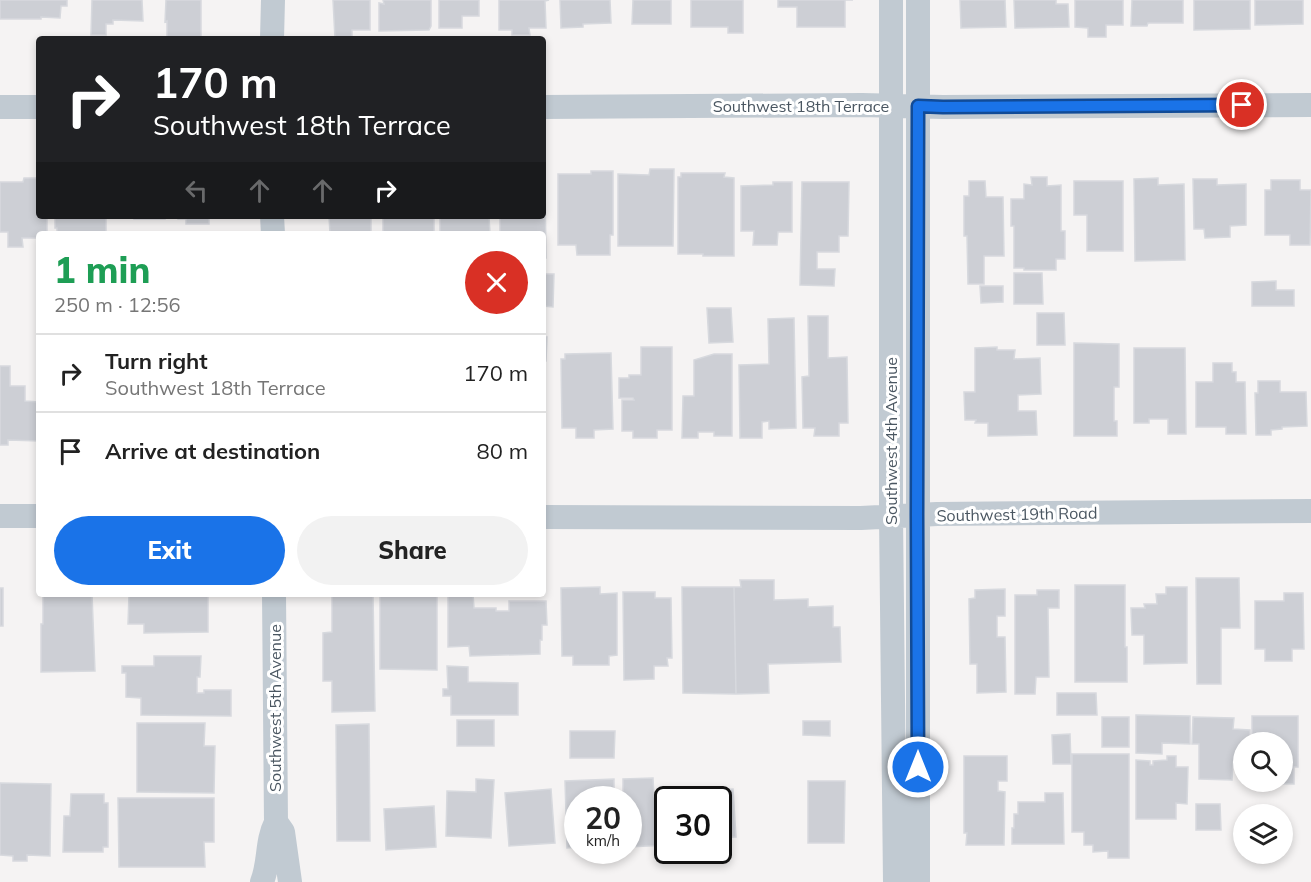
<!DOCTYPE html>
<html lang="en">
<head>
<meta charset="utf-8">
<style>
  :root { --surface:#fff; --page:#f2f2f2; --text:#222; --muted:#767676; --line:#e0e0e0; --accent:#1a73e8 }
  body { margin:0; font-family:Mulish,sans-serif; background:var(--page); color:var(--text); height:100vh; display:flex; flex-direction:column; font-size:22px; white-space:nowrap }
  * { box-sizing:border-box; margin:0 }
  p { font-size:20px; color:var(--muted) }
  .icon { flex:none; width:33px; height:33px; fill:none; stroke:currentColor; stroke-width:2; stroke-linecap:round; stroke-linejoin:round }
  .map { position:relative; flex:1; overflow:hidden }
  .details { position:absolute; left:36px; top:231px; width:510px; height:366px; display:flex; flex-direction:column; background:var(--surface); border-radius:6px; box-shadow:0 3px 9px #0003 }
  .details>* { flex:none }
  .top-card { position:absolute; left:36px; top:36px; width:510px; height:183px; border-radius:6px; box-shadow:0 3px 9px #0003; background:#202124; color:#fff; overflow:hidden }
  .tools { position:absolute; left:1233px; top:732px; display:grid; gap:12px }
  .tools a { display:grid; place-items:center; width:60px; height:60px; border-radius:50%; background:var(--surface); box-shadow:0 3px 9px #0003; font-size:30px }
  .speed { position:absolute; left:564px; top:786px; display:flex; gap:12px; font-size:30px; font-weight:700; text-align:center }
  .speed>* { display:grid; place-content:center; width:78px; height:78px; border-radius:50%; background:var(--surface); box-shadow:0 3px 9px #0003; line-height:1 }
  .speed small { font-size:15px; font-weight:400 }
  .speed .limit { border:3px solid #111; border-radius:9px; background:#fff; color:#111 }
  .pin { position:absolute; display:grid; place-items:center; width:51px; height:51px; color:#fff; margin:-26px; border:3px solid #fff; border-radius:50%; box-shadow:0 2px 6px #0007 }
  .me { position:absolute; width:66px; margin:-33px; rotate:0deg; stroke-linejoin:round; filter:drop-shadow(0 0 4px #0008) }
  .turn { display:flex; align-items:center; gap:21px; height:126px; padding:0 18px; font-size:27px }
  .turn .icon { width:78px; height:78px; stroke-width:2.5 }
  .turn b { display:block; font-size:42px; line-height:51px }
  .lanes { display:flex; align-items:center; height:57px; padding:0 18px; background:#0003; justify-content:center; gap:30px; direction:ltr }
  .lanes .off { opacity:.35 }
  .round { display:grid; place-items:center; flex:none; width:63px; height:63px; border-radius:32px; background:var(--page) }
  .headline { display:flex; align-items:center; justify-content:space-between; height:102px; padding:0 18px }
  h1 { font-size:36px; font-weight:800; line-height:45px; color:#1e9e55 }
  .primary-button { display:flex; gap:12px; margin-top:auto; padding:12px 18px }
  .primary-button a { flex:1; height:69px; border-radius:36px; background:var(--accent); color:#fff; font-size:24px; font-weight:800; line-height:69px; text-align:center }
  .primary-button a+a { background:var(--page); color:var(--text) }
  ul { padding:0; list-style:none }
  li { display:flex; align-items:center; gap:18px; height:78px; padding:0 18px; border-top:2px solid var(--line) }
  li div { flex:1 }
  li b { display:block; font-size:22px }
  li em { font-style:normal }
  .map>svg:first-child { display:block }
</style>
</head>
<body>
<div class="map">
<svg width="1311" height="882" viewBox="0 0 1311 882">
  <rect width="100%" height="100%" fill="#f5f3f3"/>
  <!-- building -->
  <path fill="#cdcfd5" stroke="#d7d9de" stroke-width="1.5" d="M0,0H67V6H61L60,18L41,17V19H0Z
    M92,0H142L143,21L113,20V24H106V35H91Z
    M166,0H201V39H167V21L165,22Z
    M333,0H370V30H352V39H335Z
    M383,0H431V26L429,30L379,31V3L384,4Z
    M439,0H479V16H462V28H439Z
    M499,0H549L545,1L546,28H529L530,35H512V30H499Z
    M560,0H610L611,23L583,24V27L561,28Z
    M633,0H671V24H632Z
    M691,0H743V33H728V27H691Z
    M778,0H853H845V27H797V7H778Z
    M960,0H1005L1006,27L961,28Z
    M1014,0H1056V4H1068L1069,27L1015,28Z
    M1075,0H1123V25H1106V37H1088V28L1075,27Z
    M1132,0H1183V23H1148L1147,26H1131Z
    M1194,0H1250V29L1194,30Z
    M1255,0H1303V24L1255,25Z
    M650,169H674L673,246H618V174L649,175Z
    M591,171H613V235H610V255H577L576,245H558V174H591Z
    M681,173H725L724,177L734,178V256H703V254H678V177H681Z
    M1031,177H1047V186L1061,185V231H1065V259H1056V270H1024V268H1014V226H1011V199H1024V184L1032,185Z
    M24,178H39V216H47V234H39V238H22L23,247H8V232H0V182H23Z
    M1158,178V185L1184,184L1185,260L1135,261L1134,179Z
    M1193,179H1217V185L1246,184V225L1230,226V237L1205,238L1204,229H1194Z
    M1271,180H1300V190H1311L1310,245H1290V235H1265V190H1271Z
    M543,181H545L546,258H543V234H500V216H543Z
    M969,181H985L986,197H1003L1004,256H984V284H968L967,236H964V196H969Z
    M1074,181H1123V251H1087V215H1074Z
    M773,182H792V232H778L777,245H753L754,231H741V186L773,185Z
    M802,182H849L848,236H839V252H817V269H835L834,286L800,285Z
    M55,216H106V234H57V228H55Z
    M134,216H165V219H134Z
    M178,216H209V224H186V219H178Z
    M329,216H371V234H330Z
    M383,216H434V234H383Z
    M440,216H489L490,234H440Z
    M1014,273H1042L1043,304H1014Z
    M543,274H554L553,307L543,306Z
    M1276,281V290H1294V306H1252V282Z
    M980,286H1003V302L981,303Z
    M707,308H731L733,342L709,343Z
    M1037,313H1064L1065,345H1037Z
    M808,316H828V358L847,357L848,423H839V436H814L815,428H803L802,377L809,376Z
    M794,318L796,428L769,429V421L762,422V438H740L739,365L769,364L768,319Z
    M543,337H547L546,361H543Z
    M1074,343L1119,344V387H1114V421H1117V436H1074Z
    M641,347H672V430H657V438H633V431H622V400H634L633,398H619V378H629V375H641Z
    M997,347V350H1015L1014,359L1040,358L1041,394L1018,395V411H1036L1037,435L988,436V423H975L976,420H965L964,392H975V348Z
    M1134,348H1185L1186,434H1168V419H1149V423H1134Z
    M611,353L613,429L594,430V438H576V428H562L561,359H565V354Z
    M714,354H732V436H714V432H698V438H682L683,396H694V360Z
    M1213,363H1232V372H1236V382H1245L1246,434H1226V427H1196V382H1213Z
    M0,366H10V386H25V401L39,402V441L8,440V445H0Z
    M1258,381H1280V392H1306L1307,426L1282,427V429L1271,430V435H1256L1255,393H1258Z
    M1196,578H1239L1240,628H1221V684H1197Z
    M740,580H774V600L808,599V607L833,606V627H840L841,662L768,664L769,693L736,694L734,587H741Z
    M1075,585H1125V647H1127V682H1075Z
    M600,587V594L617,593V655L609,656V665H573V656H562L561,588Z
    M682,587H734L736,694L683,693Z
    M1166,587H1187V663L1144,664V635H1132L1131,608H1145L1144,604H1157L1156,594H1166Z
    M0,588H3V626H0Z
    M1005,589V616H997V637H1005L1006,692L977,693V664H970L969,599L975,598V590Z
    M1037,590H1059V608H1048L1049,677H1036L1035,694H1015V595H1037Z
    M623,592H655V598H671L672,658H667L668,666H654V679L624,680Z
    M1284,593H1303L1304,649H1292V661H1265V649H1255V601H1284Z
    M43,594H92L95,671L41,672V624H43Z
    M129,594H208V632L144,633V624H128Z
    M332,594H373L375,711L332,712V681H323V633L332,632Z
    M380,594H437V670L380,669Z
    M448,594H473L474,608H496V611H509V601H546L547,625H542V640H540V654L470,656L469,646L448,647Z
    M154,656H201L200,677H197V693H204V690H231V716L141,715V698L126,697V673H122V666H154Z
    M447,666L468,667V682L518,683V715H451V696H443V689H448Z
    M1057,693H1096L1097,715H1057Z
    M1136,715L1190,716V744L1162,743V754L1136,753Z
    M1252,716H1298V767H1294V784L1254,783V782H1282V742H1252Z
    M1102,717H1129V747H1102Z
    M1193,717L1234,718L1233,729L1250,730V742H1244V763L1233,762L1232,780L1199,779V744H1192Z
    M457,720H494V746H457Z
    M803,721H830V736L803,735Z
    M137,723H205L204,746H215L214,793L137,792Z
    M369,724L370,841H337L336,725Z
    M570,731H615L614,758H570Z
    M1070,734L1071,764H1053L1052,735Z
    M1072,754H1129V858H1108V851L1093,852V845H1084V832H1072Z
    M964,756H1007V781H998V791L1005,792L1004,845H966L967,833H964Z
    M1167,756H1176V767H1188L1187,804L1176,803V819H1136V760L1150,761V765H1153V761L1167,760Z
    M653,778L654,797L674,796L675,800H668V845L628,847V800H623V779Z
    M476,779L494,780L491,838L446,836L447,791L476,792Z
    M614,779V800H578V847L567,848L565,781Z
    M808,781H845L844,843H808Z
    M0,783L51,784L50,856L27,855V861H13V856L0,855Z
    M551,789L555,843L509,846L505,793Z
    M733,789L736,837L718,838V800H687L686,793Z
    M1045,793H1063L1064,844H1012V828H1014V814H1018V802H1045Z
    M71,794H104V803H108V847H103V852H63L64,816H70Z
    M118,798H214V842H204L205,867H119Z
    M1196,804H1220L1221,830H1196Z
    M434,806L436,847L386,850L384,809Z"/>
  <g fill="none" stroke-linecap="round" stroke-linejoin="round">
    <!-- street -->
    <path stroke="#c1cad2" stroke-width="24" d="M891,0V516L895,882
      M918,0V882
      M272,39L273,0
      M0,107H39
      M543,107L862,105L943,107L1311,105
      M272,216L273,234
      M0,516H39
      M543,517L861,518L937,514L1311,511
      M276,822L283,832L290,882
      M262,882C270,862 266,842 276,822L274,594"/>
  </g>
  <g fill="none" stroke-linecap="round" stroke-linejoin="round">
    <!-- route casing -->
    <g stroke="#114b97" stroke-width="15">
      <path id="route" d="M918,767L917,515L918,106L943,107L1242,105"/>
    </g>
    <!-- route -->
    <use href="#route" stroke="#1a73e8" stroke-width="10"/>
  </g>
  <g text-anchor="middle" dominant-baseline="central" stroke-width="6" stroke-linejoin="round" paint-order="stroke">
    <!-- street labels -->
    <g font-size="16" fill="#4a5661" stroke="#fff">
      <text x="801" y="106">Southwest 18th Terrace</text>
      <text transform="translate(891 441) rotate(-90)">Southwest 4th Avenue</text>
      <text transform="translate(1017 514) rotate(-1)">Southwest 19th Road</text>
      <text transform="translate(275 708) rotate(-90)">Southwest 5th Avenue</text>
    </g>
  </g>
</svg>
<div class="tools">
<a><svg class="icon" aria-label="search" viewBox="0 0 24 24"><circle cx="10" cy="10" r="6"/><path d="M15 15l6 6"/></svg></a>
<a><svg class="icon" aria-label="layers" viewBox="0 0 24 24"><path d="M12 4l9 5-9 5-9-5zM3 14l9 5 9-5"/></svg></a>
</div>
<div class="speed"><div>20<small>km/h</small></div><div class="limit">30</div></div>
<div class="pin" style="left:1242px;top:105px;background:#d93025"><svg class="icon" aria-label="arrive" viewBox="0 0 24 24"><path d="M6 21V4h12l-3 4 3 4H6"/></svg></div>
<svg class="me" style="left:918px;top:767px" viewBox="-20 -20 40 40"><circle r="17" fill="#1a73e8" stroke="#fff" stroke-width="3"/><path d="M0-11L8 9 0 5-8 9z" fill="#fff"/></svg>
<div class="top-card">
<div class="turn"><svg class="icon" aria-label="right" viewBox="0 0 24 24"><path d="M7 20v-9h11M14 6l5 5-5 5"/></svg><div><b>170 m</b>Southwest 18th Terrace</div></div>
<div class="lanes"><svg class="icon off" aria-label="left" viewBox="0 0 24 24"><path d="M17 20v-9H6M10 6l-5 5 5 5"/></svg><svg class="icon off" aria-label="ahead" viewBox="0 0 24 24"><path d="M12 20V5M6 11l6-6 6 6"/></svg><svg class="icon off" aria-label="ahead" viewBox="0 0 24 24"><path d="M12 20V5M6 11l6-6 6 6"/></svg><svg class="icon" aria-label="right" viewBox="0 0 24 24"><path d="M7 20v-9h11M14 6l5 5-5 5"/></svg></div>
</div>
<section class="details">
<div class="headline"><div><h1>1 min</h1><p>250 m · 12:56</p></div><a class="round" style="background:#d93025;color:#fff"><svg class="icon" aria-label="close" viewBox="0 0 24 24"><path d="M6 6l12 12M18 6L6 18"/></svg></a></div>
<ul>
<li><svg class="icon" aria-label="right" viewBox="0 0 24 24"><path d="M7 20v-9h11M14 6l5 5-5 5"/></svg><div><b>Turn right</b><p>Southwest 18th Terrace</p></div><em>170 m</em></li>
<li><svg class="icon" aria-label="arrive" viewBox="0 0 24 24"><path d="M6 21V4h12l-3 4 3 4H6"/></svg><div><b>Arrive at destination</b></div><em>80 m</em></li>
</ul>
<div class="primary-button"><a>Exit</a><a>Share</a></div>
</section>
</div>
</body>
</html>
